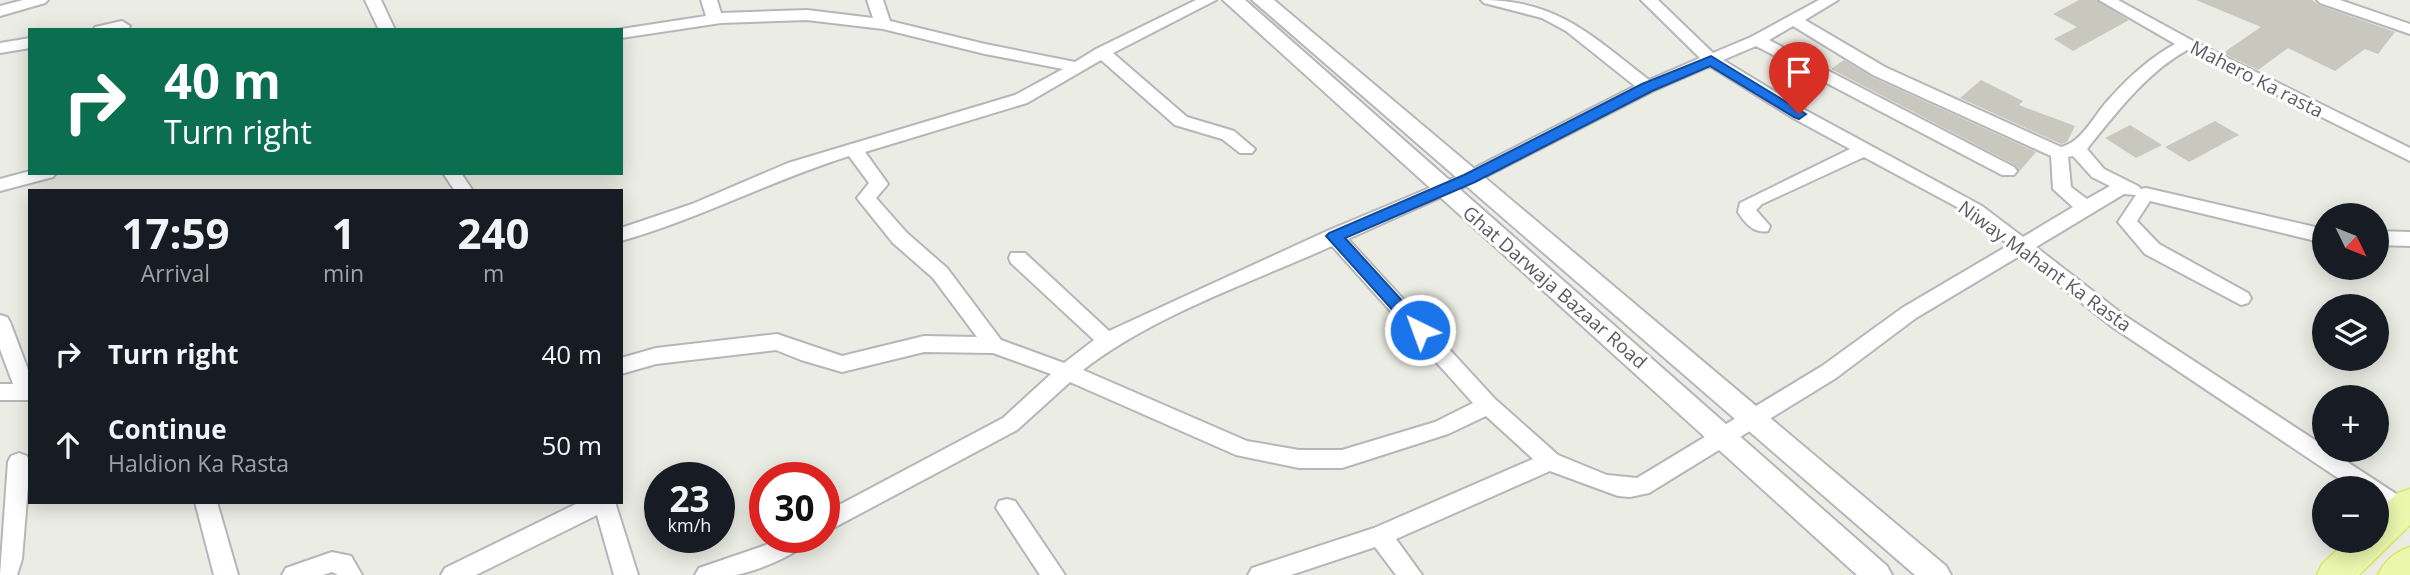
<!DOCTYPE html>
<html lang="en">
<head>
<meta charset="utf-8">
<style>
  :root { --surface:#171b24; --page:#242831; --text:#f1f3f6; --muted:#9ea1a6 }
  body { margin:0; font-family:"Open Sans",sans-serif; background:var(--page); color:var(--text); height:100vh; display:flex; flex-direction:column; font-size:26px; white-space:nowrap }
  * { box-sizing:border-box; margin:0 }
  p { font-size:23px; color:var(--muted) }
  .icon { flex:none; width:38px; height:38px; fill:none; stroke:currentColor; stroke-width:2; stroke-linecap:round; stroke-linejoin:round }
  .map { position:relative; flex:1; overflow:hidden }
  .sheet { position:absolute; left:28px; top:189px; width:595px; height:315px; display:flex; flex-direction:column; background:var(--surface); border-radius:0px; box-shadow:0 4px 18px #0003 }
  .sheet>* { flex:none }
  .guide { position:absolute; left:28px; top:28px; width:595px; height:147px; border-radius:0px; box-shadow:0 4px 18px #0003; background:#0b6e4f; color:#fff; overflow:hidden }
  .needle { width:46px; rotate:133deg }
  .controls { position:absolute; left:2312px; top:203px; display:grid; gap:14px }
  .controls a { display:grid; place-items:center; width:77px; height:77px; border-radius:50%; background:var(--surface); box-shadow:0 4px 18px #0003; font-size:35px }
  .speed { position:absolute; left:644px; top:462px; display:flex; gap:14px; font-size:35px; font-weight:700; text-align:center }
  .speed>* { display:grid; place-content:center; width:91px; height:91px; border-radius:50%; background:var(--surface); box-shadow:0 4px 18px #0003; line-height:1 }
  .speed small { font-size:18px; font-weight:400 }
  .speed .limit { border:10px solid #d22; background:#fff; color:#111 }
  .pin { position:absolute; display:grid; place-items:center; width:60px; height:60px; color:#fff; margin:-72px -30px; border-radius:50% 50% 50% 0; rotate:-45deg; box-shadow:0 0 7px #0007 }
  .pin .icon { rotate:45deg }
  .me { position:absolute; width:77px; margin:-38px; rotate:318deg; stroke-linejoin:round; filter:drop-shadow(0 0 5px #0008) }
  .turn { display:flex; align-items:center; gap:24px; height:147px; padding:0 21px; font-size:32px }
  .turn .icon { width:91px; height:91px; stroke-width:2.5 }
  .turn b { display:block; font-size:49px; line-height:60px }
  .eta { display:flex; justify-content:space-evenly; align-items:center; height:119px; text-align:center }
  .eta b { font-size:42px; font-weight:700; line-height:49px }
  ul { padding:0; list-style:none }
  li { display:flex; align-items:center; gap:21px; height:91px; padding:0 21px }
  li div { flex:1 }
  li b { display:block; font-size:26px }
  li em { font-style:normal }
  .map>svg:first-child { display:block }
</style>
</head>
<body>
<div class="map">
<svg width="2410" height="575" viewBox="0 0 2410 575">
  <rect width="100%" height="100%" fill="#ebece3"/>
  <!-- building -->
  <path fill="#c8c8bf" d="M2079,0H2096L2129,20L2073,51L2054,39L2077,27L2053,14Z
    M2196,0H2312L2319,5L2395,32L2378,54L2365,49L2335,71L2288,48L2258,70L2223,53L2261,27Z
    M1844,60L1872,77L2036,152L2019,172L2015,165L1831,69Z
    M1981,80L2023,101L2019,105L2075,126L2067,142L2061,144L1960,98Z
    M2215,121L2239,135L2189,162L2165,147Z
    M2130,125L2162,145L2136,158L2105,138Z"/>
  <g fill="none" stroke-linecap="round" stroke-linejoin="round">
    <!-- minor casing -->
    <g stroke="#b5b6bc" stroke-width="4">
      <path id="minor" d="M23,0H48L45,3L0,16V6Z
        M365,0H381L395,30H379Z
        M701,0H717L721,13L807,10L873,18L867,0H883L890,21L985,44L1075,62L1096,49L1196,0H1216L1113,53L1187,117L1234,131L1255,149L1252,153H1240L1222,139L1175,125L1101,60L1027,103L865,152L888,184L876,198L907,233L947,268L1001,340L1064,363L1094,340L1011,263L1009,258L1011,253H1025L1109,331L1327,231L1463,174L1635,86L1566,31L1542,18L1484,3L1481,0C1558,0 1592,36 1649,80L1700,58L1641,0H1658L1713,53L1751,37L1819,0H1838L1805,20L1885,67L2061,147C2083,142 2095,113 2111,97C2129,77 2151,57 2175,44L2099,0H2118L2193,41L2410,148V161L2187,50C2146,73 2116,113 2087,149L2104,169L2138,186L2141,189L2146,188L2324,229V243L2150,201L2137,221L2159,244L2248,293L2251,298L2248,303L2241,305L2145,254L2118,222L2136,195L2124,194L2036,247L2125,316L2324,446V450H2329L2410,503V524L2376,505V488H2353L2111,326L2021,255L1916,318L1836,378L1649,493L1630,497L1618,496L1550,471L1396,539L1422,575H1396L1375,547L1291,575H1248L1252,568L1374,528L1533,459L1486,416L1448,434L1342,468H1299L1236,455L1070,382L1017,430L824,533V513L1003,418L1051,374L993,353L924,352L842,372L801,360L776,350L656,364L621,374V358L656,348L777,334L842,356L924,336L977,337L933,278L893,243L860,202L857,198L869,183L849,156C772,180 699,219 621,241V228L692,204L788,163L1015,95L1063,69L985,54L883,29L807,20L721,23L621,38V30H615L706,16ZM1793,26L1873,75L2051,156L2053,189L2073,207L2023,237L1982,206L1805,110L1723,60L1756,46L2002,175H2014L2017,171L2014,167L1769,40ZM1710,66L1793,118L1850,149L1740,203L1738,212C1745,223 1754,234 1768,231L1770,226L1756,210L1762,204L1864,157L1970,214L2009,245L1902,308L1822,366L1637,478L1607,475L1558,455L1495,399L1348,239L1475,182L1653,91ZM2073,156L2092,177L2110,186L2087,199L2071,187L2068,157ZM1332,246L1473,403L1435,422L1342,450H1299L1247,441L1083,370C1154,315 1250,283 1332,246Z
        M2317,0H2340L2410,24V34L2320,3Z
        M122,21L130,26L128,29L93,30L95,27Z
        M30,38V48L0,53V43Z
        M30,171L56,173L53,177L0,191V179Z
        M443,173H461L473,191H455Z
        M2376,231L2410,232V246L2376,245Z
        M0,315L7,317L10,322L30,375V400H0V384H13L0,349Z
        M19,453L27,456L30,462L22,559L17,575H0L8,462L11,456Z
        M1007,499L1015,501L1065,575H1040L996,508L999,501Z
        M195,502H217L238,575H214Z
        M580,502H615L638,575H614L597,515L476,575H441L445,568Z
        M779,537H811C804,553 752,573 734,575C722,575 708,575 695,575L699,568L766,545Z
        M332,552L351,556L362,575H338L332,572L323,575H282L286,568Z"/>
    </g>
    <!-- tertiary casing -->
    <g stroke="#b5b6bc" stroke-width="4">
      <path id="tertiary" d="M1223,0H1245L1887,566L1892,575H1857Z
        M1252,0H1274L1946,566L1951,575H1915Z"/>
    </g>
    <!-- primary casing -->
    <g stroke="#dde464" stroke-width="3">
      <path id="primary" d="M2410,489V525L2359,575H2317L2322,564L2347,541H2376V513L2398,493Z
        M2410,547V575H2378C2385,560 2395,552 2410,547Z"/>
    </g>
    <!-- minor -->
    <use href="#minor" fill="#fff" fill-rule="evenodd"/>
    <!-- tertiary -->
    <use href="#tertiary" fill="#fff" fill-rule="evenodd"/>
    <!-- primary -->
    <use href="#primary" fill="#ebf7ad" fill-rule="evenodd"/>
  </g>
  <!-- route -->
  <path fill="#1a73e8" stroke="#114b97" stroke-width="2" d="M1711,56L1806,114L1799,119L1794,117L1710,66L1652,91L1475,182L1345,238L1425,326L1428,330L1425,334H1414L1326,236L1329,233L1464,175L1642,84Z"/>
  <g text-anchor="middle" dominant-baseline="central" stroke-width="6" stroke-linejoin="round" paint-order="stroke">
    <!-- street labels -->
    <g font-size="19" fill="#5b5c62" stroke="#fff">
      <text transform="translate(2257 79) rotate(27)">Mahero Ka rasta</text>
      <text transform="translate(2045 266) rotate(36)">Niway Mahant Ka Rasta</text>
      <text transform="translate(1555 287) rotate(41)">Ghat Darwaja Bazaar Road</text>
    </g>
  </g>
</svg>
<div class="controls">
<a><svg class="needle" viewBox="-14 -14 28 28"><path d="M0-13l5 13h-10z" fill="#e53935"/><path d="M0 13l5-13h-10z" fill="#9ea1a6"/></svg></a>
<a><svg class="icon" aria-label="layers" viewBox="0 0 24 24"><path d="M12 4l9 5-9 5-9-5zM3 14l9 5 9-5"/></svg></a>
<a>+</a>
<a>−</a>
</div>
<div class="speed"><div>23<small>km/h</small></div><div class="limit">30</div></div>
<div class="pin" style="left:1799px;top:114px;background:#d93025"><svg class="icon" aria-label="arrive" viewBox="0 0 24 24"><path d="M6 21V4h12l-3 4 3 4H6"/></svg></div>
<svg class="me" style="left:1420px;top:330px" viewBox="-20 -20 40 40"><circle r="17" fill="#1a73e8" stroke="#fff" stroke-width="3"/><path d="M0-11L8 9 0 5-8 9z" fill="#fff"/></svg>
<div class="guide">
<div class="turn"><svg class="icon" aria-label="right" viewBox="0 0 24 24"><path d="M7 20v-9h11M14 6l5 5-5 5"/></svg><div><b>40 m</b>Turn right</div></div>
</div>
<section class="sheet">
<div class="eta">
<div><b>17:59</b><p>Arrival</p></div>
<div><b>1</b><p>min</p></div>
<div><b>240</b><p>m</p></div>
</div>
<ul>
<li><svg class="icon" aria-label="right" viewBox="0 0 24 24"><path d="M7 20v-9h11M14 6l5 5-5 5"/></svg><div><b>Turn right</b></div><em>40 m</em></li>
<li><svg class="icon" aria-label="ahead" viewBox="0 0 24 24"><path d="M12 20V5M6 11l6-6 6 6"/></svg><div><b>Continue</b><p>Haldion Ka Rasta</p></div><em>50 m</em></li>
</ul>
</section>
</div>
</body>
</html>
